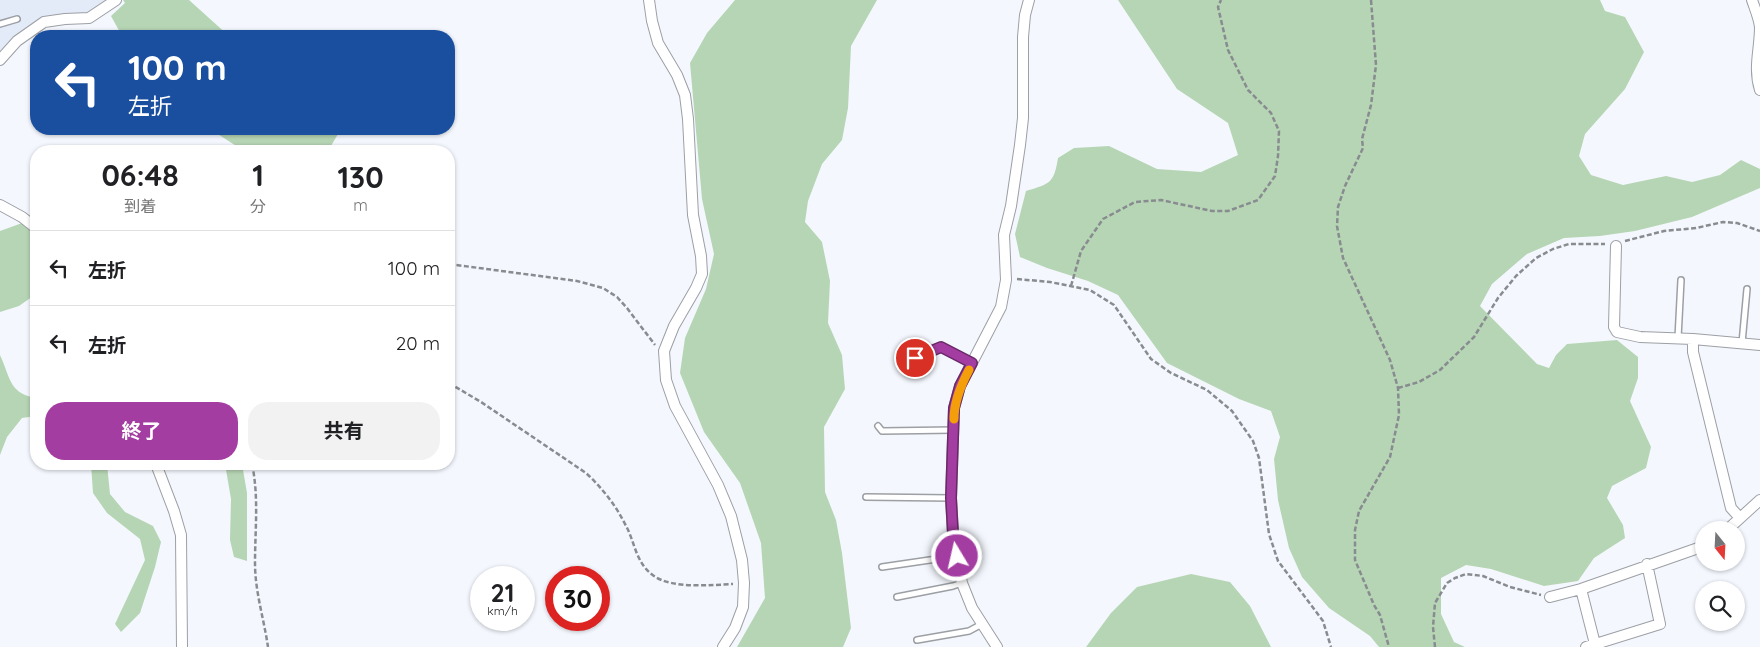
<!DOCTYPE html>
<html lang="ja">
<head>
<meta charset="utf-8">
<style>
  :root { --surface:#fff; --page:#f2f2f2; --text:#202124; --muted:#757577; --line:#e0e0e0; --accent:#a43da1 }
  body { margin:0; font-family:Quicksand,"Noto Sans JP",sans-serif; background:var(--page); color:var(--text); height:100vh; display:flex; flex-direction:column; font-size:19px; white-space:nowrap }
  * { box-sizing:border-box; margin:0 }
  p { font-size:16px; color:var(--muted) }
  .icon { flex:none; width:28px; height:28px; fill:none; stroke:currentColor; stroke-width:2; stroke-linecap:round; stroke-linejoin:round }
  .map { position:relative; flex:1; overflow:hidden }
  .sheet { position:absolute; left:30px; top:145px; width:425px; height:325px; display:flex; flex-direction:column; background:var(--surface); border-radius:20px; box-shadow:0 1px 4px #0004 }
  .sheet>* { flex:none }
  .hud { position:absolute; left:30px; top:30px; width:425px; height:105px; border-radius:20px; box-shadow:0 1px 4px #0004; background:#1a4fa0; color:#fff; overflow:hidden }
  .needle { width:32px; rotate:162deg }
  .tools { position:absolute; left:1695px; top:521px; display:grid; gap:10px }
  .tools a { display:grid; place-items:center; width:50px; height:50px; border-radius:50%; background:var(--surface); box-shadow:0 1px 4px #0004; font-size:25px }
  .speed { position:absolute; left:470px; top:566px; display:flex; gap:10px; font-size:25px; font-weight:700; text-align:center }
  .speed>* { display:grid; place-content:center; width:65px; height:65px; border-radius:50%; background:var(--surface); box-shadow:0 1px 4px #0004; line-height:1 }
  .speed small { font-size:12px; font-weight:400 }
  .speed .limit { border:8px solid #d22; background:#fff; color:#111 }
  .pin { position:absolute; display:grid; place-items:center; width:42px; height:42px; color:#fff; margin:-21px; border:2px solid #fff; border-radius:50%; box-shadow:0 1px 5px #0007 }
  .me { position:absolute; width:55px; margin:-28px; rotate:351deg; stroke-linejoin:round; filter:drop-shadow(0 0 4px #0008) }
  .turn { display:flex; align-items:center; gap:18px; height:105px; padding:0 15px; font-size:22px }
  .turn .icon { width:65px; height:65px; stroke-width:2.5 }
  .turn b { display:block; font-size:35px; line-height:42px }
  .eta { display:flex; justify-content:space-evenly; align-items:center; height:85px; text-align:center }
  .eta b { font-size:30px; font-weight:700; line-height:35px }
  .cta { display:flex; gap:10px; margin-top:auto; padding:10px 15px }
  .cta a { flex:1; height:58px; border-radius:20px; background:var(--accent); color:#fff; font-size:20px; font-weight:700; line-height:58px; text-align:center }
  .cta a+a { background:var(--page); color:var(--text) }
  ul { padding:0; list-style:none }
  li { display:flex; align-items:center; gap:15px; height:75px; padding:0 15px; border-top:1px solid var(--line) }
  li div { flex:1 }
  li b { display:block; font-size:19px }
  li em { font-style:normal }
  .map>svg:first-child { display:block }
</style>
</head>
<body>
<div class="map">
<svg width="1760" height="647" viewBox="0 0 1760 647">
  <rect width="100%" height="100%" fill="#f4f8fe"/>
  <!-- built -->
  <path fill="#e4ebf8" d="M0,0H109L87,15L66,13L59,15L0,55Z"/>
  <!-- green -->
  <path fill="#b6d5b4" d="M123,0H189L229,36H122L111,16L125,3Z
    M735,0H877L851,46L848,108L842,140L822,164L808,201L805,222L822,242L830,281L828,323L842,355L845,389L824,427L825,492L836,520L842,553L851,628L843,647H737L765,598L761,543L740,483L704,432L680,373L685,338L706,289L714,254L702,199L690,63L707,33Z
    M1118,0H1600L1605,11L1625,17L1644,52L1625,89L1585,134L1579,156L1591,175L1623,185L1666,176L1692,182L1720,175L1741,160L1760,169V188L1692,217L1635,231L1600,236L1564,238L1527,254L1492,284L1480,306L1537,364L1549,368L1556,355L1567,344L1617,340L1638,357V378L1630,401L1651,447L1646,468L1612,486L1607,498L1623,525L1625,538L1594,558L1578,581L1544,586L1491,569L1466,565L1441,578V614L1454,642L1465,647H1379L1370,636L1329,608L1302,577L1289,548L1278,500L1274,459L1280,437L1271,411L1239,399L1167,363L1118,295L1088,281L1047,268L1020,257L1015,234L1026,191C1049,184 1054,184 1058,158L1074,148L1109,146L1157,169L1201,172L1238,155L1228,123L1177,89Z
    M210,129H337L338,134L328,151H244Z
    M36,218V294L19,306L0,312V231Z
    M0,355C10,376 9,394 36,398V416L22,418L7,437L0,455Z
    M91,464H107L110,494L125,512L153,526L161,542L155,567L140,613L121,632L115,624L145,560L140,539L107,513L93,493Z
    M225,464H242L247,493V561L234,557L230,540L231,499Z
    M1191,574L1230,582L1250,606L1271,647H1086L1111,613L1137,587Z"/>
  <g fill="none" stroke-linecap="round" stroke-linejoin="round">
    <!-- lane casing -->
    <g stroke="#9c9fa4" stroke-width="8">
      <path id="lane" d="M0,24L17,19
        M1678,338L1681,280
        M1742,343L1747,289
        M903,364L941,347L972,363
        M878,426L882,431L954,430
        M866,497L951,498
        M882,567L957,556
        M897,597L953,586L962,583
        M917,640L969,631L982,624"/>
    </g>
    <!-- street casing -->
    <g stroke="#9c9fa4" stroke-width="12">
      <path id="street" d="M649,0L652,21L658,43L677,75L685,95L688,119L693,215L701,256L702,274L696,288L674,326L664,351L666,380L675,406L718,485L731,516L742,560L744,583L743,607L735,628L723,647
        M1752,0C1755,9 1759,18 1760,27C1760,50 1753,67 1760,90
        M0,60L17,41L44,22L65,19L89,18L116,0
        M0,205L22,217L36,228
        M1616,246L1614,327L1617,332L1640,337L1693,339L1760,345
        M1693,339V352L1731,508L1740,518
        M156,464L174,511L181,535L182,647
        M1727,530L1760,500
        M1581,589L1595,644
        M1550,597L1581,589L1704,546
        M997,647L972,608L962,583L953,534L951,498L954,408L960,386L1001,307L1006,280L1004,235L1011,206L1020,145L1023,118V37L1025,15L1029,0
        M1586,647L1660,624L1647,564"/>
    </g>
    <!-- path -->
    <path stroke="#888b8f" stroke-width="2.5" stroke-dasharray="5 2.5" stroke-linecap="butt" d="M1371,0L1376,65L1371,105L1362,139L1363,148L1345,186L1338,207L1337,226L1343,258L1390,360L1398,388L1399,415L1390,457L1359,511L1355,530V560L1374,605L1380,615L1389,647
      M1625,241L1664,231L1696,228L1723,222L1737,223L1760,231
      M449,264L577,281L603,288L617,297L627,308L655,345
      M1017,279L1050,282L1090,290L1114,305L1151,359L1171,373L1207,390L1232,411L1253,441L1259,458L1269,534L1278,561L1323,621L1331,647
      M1071,286L1081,251L1103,219L1135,202L1161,200L1212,211H1228L1258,200L1275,176L1278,156L1279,131L1271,113L1248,90L1228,50L1218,7L1221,0
      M449,383L481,402L586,473C602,488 615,504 625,524C635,541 635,563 654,576C672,589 712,585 733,584
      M1398,388L1419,382L1440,370L1474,337L1498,298L1516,276L1536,258L1553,249L1569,244H1605
      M252,464C259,497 255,530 255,563C255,592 264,619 268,647
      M1435,647L1433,627L1435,603L1447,583L1455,578L1466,574L1483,576L1510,587L1541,595"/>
    <!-- lane -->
    <use href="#lane" stroke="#fff" stroke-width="5"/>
    <!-- street -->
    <use href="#street" stroke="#fff" stroke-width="10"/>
  </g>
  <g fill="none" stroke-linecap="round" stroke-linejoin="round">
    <!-- route casing -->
    <g stroke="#6b2869" stroke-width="12">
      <path id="route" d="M915,358L941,347L972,363L960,386L954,408L951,498L953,534L957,556"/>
    </g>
    <!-- route -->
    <use href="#route" stroke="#a43da1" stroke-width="9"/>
    <!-- slow -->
    <path stroke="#f59e0b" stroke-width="9" d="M954,419C954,401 961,385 969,370"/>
  </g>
</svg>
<div class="tools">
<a><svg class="needle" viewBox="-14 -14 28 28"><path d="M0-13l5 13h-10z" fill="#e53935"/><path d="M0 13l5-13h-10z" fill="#757577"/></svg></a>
<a><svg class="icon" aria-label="search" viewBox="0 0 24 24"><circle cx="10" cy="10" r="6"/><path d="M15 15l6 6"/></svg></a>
</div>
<div class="speed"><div>21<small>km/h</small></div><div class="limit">30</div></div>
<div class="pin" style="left:915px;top:358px;background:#d93025"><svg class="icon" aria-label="arrive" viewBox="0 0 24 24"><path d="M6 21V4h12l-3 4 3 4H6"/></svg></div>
<svg class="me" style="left:957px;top:556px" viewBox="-20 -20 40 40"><circle r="17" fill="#a43da1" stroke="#fff" stroke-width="3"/><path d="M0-11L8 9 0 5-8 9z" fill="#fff"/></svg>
<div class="hud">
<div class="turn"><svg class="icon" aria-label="left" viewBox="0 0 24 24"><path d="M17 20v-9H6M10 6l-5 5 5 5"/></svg><div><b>100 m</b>左折</div></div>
</div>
<section class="sheet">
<div class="eta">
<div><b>06:48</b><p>到着</p></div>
<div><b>1</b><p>分</p></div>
<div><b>130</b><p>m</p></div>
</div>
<ul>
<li><svg class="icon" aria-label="left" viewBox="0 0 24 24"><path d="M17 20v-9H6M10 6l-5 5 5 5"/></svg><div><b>左折</b></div><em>100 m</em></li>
<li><svg class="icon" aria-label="left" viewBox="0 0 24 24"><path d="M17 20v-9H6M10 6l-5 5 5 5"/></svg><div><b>左折</b></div><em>20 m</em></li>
</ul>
<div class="cta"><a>終了</a><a>共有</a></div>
</section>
</div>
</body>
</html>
